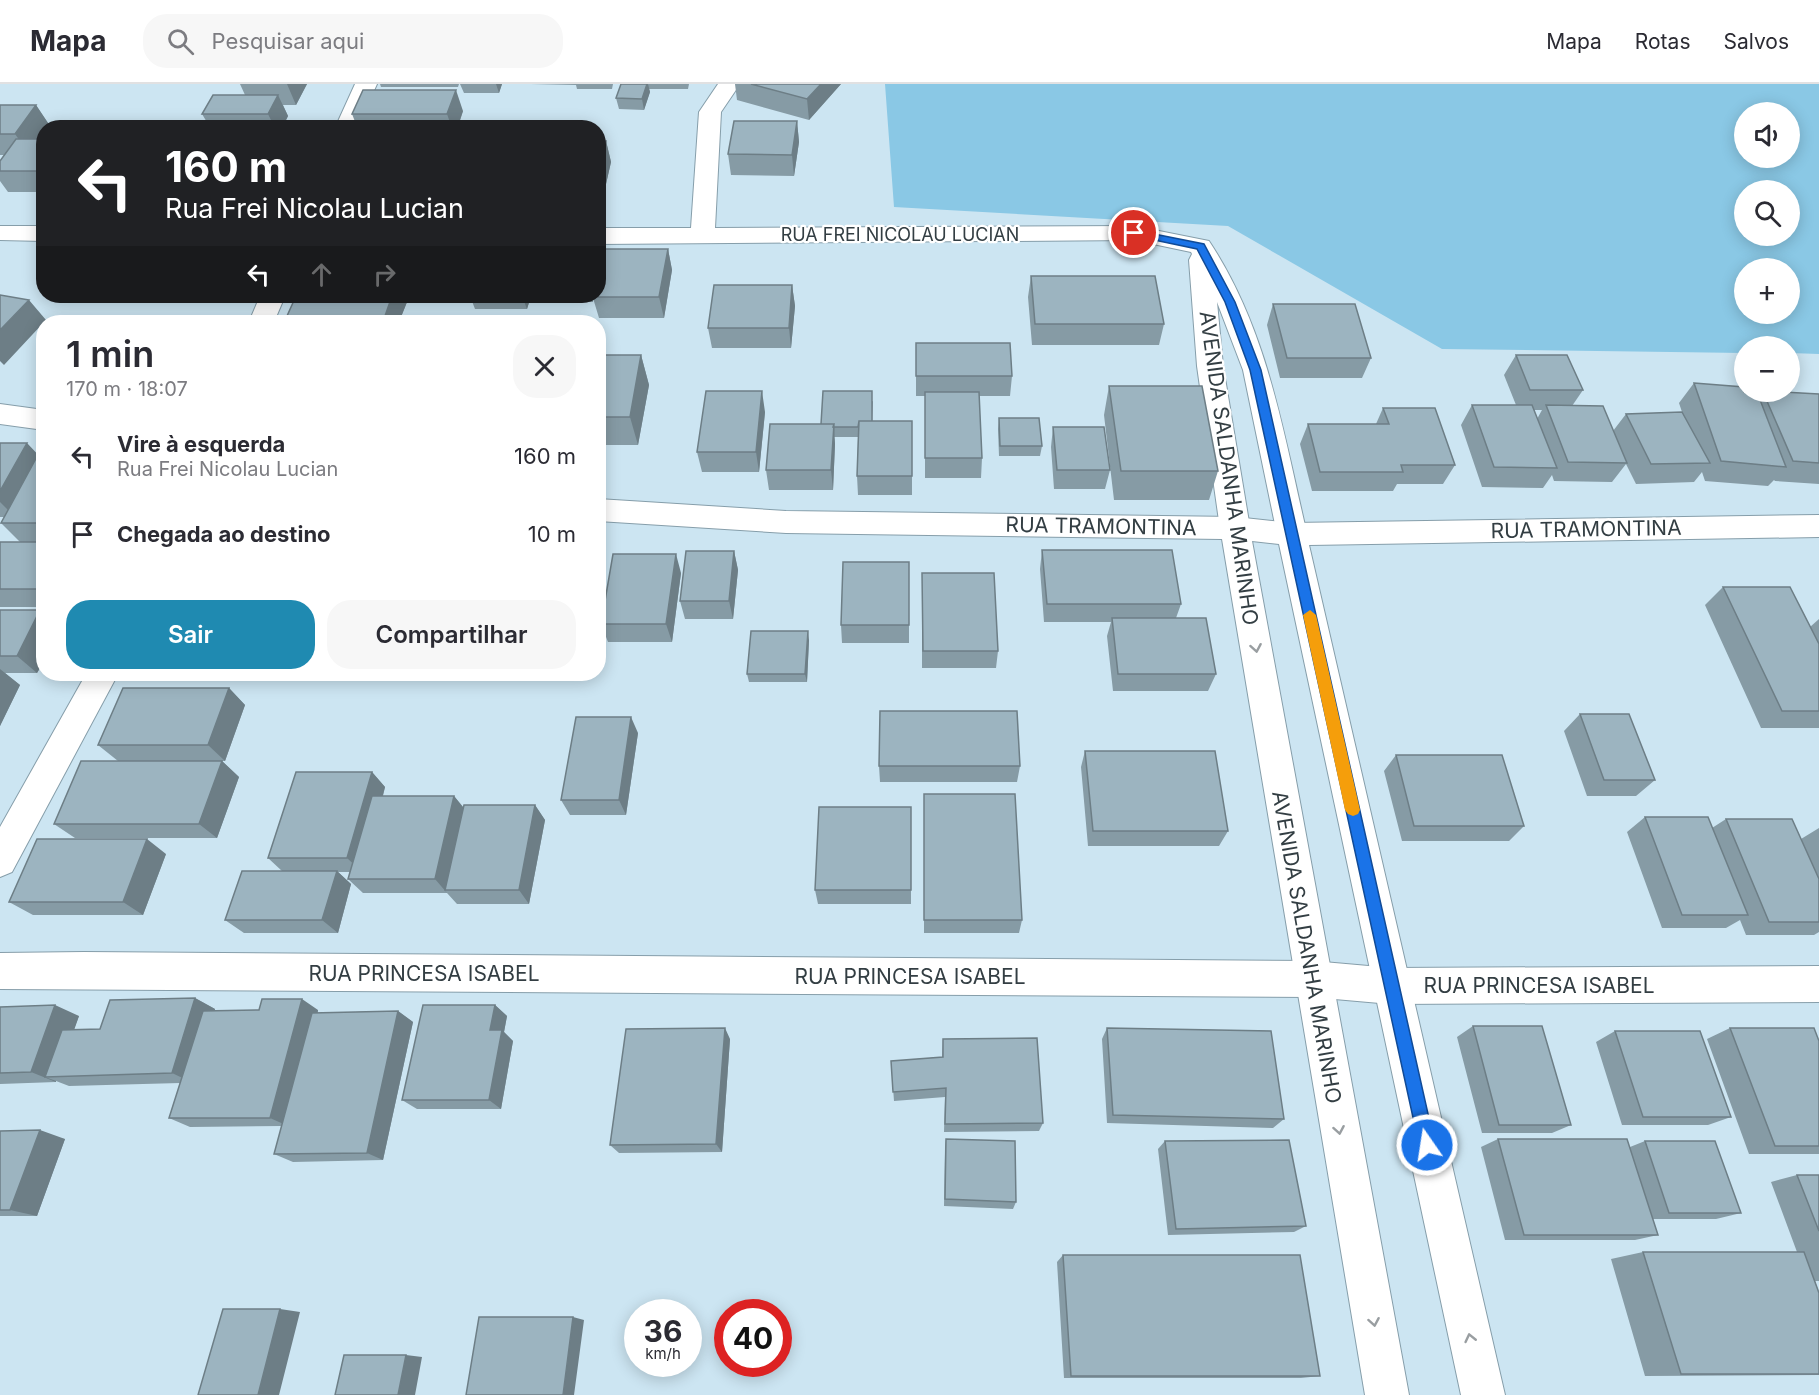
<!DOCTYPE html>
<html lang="pt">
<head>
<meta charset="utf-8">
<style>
  :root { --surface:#fff; --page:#f7f7f7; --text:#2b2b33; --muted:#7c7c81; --line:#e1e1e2; --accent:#1f8ab1 }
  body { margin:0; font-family:Inter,sans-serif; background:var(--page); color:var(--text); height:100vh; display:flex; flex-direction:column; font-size:22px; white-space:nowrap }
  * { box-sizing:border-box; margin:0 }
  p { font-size:20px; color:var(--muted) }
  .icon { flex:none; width:33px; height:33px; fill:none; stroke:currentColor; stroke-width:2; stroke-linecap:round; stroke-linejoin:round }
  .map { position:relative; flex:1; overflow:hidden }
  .panel { position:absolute; left:36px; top:231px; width:570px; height:366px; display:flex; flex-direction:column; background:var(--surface); border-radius:24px; box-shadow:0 3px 15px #0003 }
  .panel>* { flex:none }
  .hud { position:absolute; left:36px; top:36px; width:570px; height:183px; border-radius:24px; box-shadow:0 3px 15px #0003; background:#202124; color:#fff; overflow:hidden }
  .fabs { position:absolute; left:1734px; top:18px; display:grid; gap:12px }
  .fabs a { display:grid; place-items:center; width:66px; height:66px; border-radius:50%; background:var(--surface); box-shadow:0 3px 15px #0003; font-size:30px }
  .speed { position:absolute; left:624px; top:1215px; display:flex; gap:12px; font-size:30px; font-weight:700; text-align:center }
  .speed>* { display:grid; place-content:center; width:78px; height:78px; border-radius:50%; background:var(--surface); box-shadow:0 3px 15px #0003; line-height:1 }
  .speed small { font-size:15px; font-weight:400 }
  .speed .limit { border:9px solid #d22; background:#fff; color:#111 }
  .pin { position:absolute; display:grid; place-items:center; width:51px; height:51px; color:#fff; margin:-26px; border:3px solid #fff; border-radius:50%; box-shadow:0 2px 6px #0007 }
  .me { position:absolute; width:66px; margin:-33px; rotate:347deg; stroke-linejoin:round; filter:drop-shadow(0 0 4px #0008) }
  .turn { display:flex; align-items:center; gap:21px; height:126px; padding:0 30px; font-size:27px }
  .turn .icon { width:78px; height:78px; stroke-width:2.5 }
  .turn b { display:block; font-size:42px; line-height:51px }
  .lanes { display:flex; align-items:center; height:57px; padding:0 30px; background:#0003; justify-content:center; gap:30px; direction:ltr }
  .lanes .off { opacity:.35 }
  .round { display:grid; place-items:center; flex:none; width:63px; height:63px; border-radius:24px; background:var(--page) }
  .overview { display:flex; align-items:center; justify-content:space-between; height:102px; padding:0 30px }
  h1 { font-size:36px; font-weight:600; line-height:45px }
  .button { display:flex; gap:12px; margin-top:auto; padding:12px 30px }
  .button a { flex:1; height:69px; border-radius:24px; background:var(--accent); color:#fff; font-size:24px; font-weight:600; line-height:69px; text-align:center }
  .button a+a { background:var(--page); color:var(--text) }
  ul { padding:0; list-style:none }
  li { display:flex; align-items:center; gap:18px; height:78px; padding:0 30px }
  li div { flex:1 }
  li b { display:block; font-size:22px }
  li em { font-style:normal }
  header { display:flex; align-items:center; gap:36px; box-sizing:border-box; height:84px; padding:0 30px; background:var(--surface); border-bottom:2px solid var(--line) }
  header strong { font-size:28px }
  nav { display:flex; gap:33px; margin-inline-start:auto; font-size:21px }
  .search { width:420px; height:54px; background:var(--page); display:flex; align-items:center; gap:15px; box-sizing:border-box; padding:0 21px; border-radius:24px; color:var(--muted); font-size:22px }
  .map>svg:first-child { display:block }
</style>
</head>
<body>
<header>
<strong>Mapa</strong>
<div class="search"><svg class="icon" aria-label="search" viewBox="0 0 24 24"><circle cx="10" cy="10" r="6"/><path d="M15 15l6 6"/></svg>Pesquisar aqui</div>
<nav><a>Mapa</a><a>Rotas</a><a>Salvos</a></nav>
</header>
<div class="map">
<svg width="1819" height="1311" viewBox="0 0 1819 1311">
  <rect width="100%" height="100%" fill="#cce5f2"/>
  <!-- green -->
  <path fill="#8ac8e5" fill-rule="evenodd" d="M885,0H1819V270L1790,269V262H1744V269L1442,265L1228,142L894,123ZM1744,28H1790V74H1744ZM1744,106H1790V152H1744ZM1744,184H1790V230H1744Z"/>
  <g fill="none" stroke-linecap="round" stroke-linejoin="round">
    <!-- minor casing -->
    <g stroke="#869eaa" stroke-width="2">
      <path id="minor" d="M355,0H377L357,44H335Z
        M718,0H740L721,28L715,144L1134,142L1209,157C1268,246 1283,348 1307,450L1302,458L1292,461L1282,458L1277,450L1243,286L1217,218L1223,282L1250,444L1245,452L1235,455L1225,452L1220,444L1197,282L1189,176L1192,170L1191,168L1134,156L598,160V144H691L699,28Z
        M0,142H44V157L0,156Z
        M260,212H285L274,238H249Z
        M84,868L1312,877L1391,884L1819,882V918L1391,920L1312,913L0,905V869Z"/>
    </g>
    <!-- tertiary casing -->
    <g stroke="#869eaa" stroke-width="2">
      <path id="tertiary" d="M0,320L44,326V346L0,340Z
        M598,415L786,427L1235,433L1292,439L1819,431V453L1309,461L1505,1311H1461L1279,460L1252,457L1409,1311H1365L1222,455L786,449L598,437Z
        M86,590H118L12,788L0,793V743Z"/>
    </g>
    <!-- minor -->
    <use href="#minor" fill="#fff" fill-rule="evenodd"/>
    <!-- tertiary -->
    <use href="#tertiary" fill="#fff" fill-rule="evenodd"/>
  </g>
  <!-- wall -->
  <path fill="#869ba5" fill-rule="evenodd" d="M240,0H307L296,21H283L288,32L282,44H173L208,40L202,30L245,11Z
    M380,0H459L458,3H381Z
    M460,0H502L499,9H464Z
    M531,0H613L612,5H577L576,1Z
    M621,0H689L688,5H649L650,8L644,26L619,25L616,14Z
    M735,0H841L809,36L737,16Z
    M0,21H36L50,42L41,55H44V108H8L0,97V77L4,71H0Z
    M463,27L459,40H461L462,44H353L356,40L352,30Z
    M797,37L799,58L794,92L731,91L728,70Z
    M598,57H606L611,78L601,122H598Z
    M668,165L672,186L664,234H599L593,214V218H534L532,212H598V180L600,184Z
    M1031,192L1164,240L1159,261H1032L1028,213Z
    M792,201L795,222L791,264H712L708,244Z
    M470,212H531L527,225H475Z
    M407,218L399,238H290L287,232Z
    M1273,220L1371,274L1362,294H1280L1267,241Z
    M916,259L1012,292L1010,312H979L982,374L981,394H925V312H916Z
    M598,271H641L649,301L638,361H598Z
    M1516,271L1583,306L1572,322L1613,347L1626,330L1682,328L1679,319L1694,299L1758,311L1761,308H1783L1819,310V400L1775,397L1774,396L1768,402L1705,397L1702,388L1694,398L1636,400L1626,380L1612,398L1554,397L1552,391L1543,404L1482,403L1461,341L1472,321H1516L1504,291ZM1534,326H1542L1537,335Z
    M1109,302L1218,387L1209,416H1114L1104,331Z
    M873,317L872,337H912V411H858L857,392L858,353H834L835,360L833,406H769L766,386L821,340Z
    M1383,324L1455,381L1443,400H1397L1393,407H1312L1300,360L1308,340H1376Z
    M765,328L759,388H702L697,368Z
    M999,334L1042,362L1040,372H999L998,345Z
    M1053,343L1110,386L1105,405H1054L1051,363Z
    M0,359L38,371L44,369V458H20L1,439L4,433H0Z
    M0,458H44V523H0Z
    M1042,466L1181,520L1176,534L1216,590L1208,607H1113L1107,552L1111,538H1044L1040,485Z
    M734,467L738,486L733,535H685L680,517Z
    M909,478V559H842L841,541Z
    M681,489L672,558H608L601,540Z
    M1723,503L1810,543L1819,535V644H1761L1705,521Z
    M922,507L998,567L996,584H922Z
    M0,526H40L44,530V577L37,589H5L20,601L0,642Z
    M809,556L807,598H749L747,590Z
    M154,590H260L258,596H161Z
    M229,604L245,621L225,677H222L239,693L217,754H75L54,740L118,677L98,661Z
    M1580,630L1655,696L1636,712H1587L1564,647Z
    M638,649L626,731H570L561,716Z
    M1085,667L1228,747L1219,762H1088L1081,683Z
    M1396,671L1524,742L1509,757H1402L1384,687Z
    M879,682H1020L1017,698H880Z
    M372,688L385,703L383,712H454L464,724L535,721L545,736L529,820H457L447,809H363L348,795L351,788H338L351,800L338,849H244L225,836L282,787L268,774Z
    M924,710L1022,836L1019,849H924Z
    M911,723V820H818L815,806Z
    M1645,733L1712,744L1726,735L1801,755L1819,744V848L1814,851H1746L1740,836L1726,844H1662L1627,748Z
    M166,770L143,831H33L9,818Z
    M195,914L215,925V927L318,926V929L398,927L413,938L383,1076L293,1078L274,1070L282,1042L190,1043L169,1034L180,999L69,1002L56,997V998L0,1000V923L79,932L74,945H100Z
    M495,921L507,932L504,948L513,957L501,1025H417L402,1016Z
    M1473,942L1571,1041L1552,1049H1482L1457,953Z
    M1107,944L1284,1035L1273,1044L1107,1039L1102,955Z
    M1730,944L1819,957V1070H1749L1707,955Z
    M1615,947L1731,1033L1708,1041H1622L1596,958Z
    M730,955L722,1068L619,1069L610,1061Z
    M943,955L1043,1039L1039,1047L944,1048L945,1013L894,1017L891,977L942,973Z
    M0,1047L65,1055L37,1132H0Z
    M946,1055L1016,1118L1013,1125L944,1122L945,1063Z
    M1498,1055L1630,1063L1645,1057L1741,1129L1716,1135H1653L1658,1151L1635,1156H1505L1481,1063Z
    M1165,1057L1306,1142L1294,1148L1168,1151L1158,1065Z
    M1797,1091H1819V1197H1815L1819,1209V1291L1645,1292L1611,1175L1643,1168H1797L1771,1098Z
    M1063,1171L1320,1292L1301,1294H1064L1057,1178Z"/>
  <!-- shaded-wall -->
  <path fill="#6d7e86" d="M287,0H307L296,21Z
    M496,0H502L499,9Z
    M647,0H648L650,8L644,26L642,15Z
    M821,0H841L809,36L807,15Z
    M456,6L463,27L457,44H452L447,30Z
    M278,11L288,32L282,44H275L268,30Z
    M36,21L50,42L49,44H44V51L30,71L15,50Z
    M797,37L799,58L794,92L792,71Z
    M606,57L611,78L601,122L598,111V90Z
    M44,82V93L40,87Z
    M668,165L672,186L664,234L659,213Z
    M792,201L795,222L791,264L789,244Z
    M392,212H404L407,218L399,238H388L385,232Z
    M522,212H531L527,225Z
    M29,216L46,236L4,281L0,277V246Z
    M641,271L649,301L638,361L630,333Z
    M762,307L765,328L759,388L756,368Z
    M834,340L835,360L833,406L831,386Z
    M27,359L44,377L15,433L0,418V407Z
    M598,459L603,472L598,496Z
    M734,467L738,486L733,535L729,517Z
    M676,470L681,489L672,558L666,540Z
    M44,494V510L38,505Z
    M40,526L44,530V577L37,589L17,572Z
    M808,547L809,556L807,598L805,590Z
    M0,585L20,601L0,642Z
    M252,590H260L258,596Z
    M229,604L245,621L225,677L208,661Z
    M631,633L638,649L626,731L619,716Z
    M222,677L239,693L217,754L199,740Z
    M372,688L385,703L362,788L347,774Z
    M454,712L466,727L445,806L447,809L435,795Z
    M535,721L545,736L529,820L519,806Z
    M147,755L166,770L143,831L123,818Z
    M337,787L351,800L338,849L322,836Z
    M195,914L215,925L193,999L172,989Z
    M302,915L318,926L288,1042L270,1034Z
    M55,921L79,932L58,992L45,993L56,997V998L31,988Z
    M495,921L507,932L504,948L513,957L501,1025L489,1016L490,946Z
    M398,927L413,938L383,1076L367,1069Z
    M725,944L730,955L722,1068L716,1060Z
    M40,1046L65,1055L37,1132L10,1126Z
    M280,1225L300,1228L279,1311H258Z
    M573,1233L584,1236L574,1311H563Z
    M406,1271L422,1273L415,1311H398Z"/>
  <!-- building -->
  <path fill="#9cb4c0" stroke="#6d7e86" stroke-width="1.5" d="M621,0H647L642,15L616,14Z
    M751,0H821L807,15Z
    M363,6H456L447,30H352Z
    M213,11H278L268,30H202Z
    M0,21H36L15,50H0Z
    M734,37H797L792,71L728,70Z
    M175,40H259L257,44H173Z
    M355,40H461L460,44H353Z
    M16,55H44V82L40,87H0V77Z
    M598,57H606L598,90Z
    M604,165H668L659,213H593V212H598V189Z
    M1031,192H1155L1164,240H1035Z
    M714,201H792L789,244H708Z
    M0,211L29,216L0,246Z
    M296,212H392L385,232H287Z
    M1273,220H1355L1371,274H1287Z
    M916,259H1010L1012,292H916Z
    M598,271H641L630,333H598Z
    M1516,271H1567L1583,306H1530Z
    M1694,299L1744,303V308H1757L1786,383L1721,377Z
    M1109,302H1202L1218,387H1121Z
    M706,307H762L756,368H697Z
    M823,307H872V337H859L858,343H833L834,340H821Z
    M925,308H979L982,374H925Z
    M1763,308H1783L1819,310V379L1793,377Z
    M1472,321H1532L1557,384L1494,383Z
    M1546,321L1603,322L1627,379L1568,378Z
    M1383,324H1435L1455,381H1401L1403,388H1320L1308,340H1389Z
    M1682,328L1710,379L1651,380L1626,330Z
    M999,334H1039L1042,362H1000Z
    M859,337H912V392H857Z
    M770,340H834L831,386H766Z
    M1053,343H1104L1110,386H1057Z
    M0,359H27L0,407Z
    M39,369H44V439H1Z
    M0,458H44V494L38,505H0Z
    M1042,466H1172L1181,520H1047Z
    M686,467H734L729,517H680Z
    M613,470H676L666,540H601Z
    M843,478H909V541H841Z
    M922,489H994L998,567H923Z
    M1723,503H1790L1819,560V627H1782Z
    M0,526H40L17,572H0Z
    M1112,534H1206L1216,590H1118Z
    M751,547H808L805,590H747Z
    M123,604H229L208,661H98Z
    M880,627H1017L1020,682H879Z
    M1580,630H1629L1655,696H1604Z
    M576,633H631L619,716H561Z
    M1085,667H1215L1228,747H1093Z
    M1396,671H1502L1524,742H1414Z
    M81,677H222L199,740H54Z
    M296,688H372L347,774H268Z
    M924,710H1015L1022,836H924Z
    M372,712H454L435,795H348Z
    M464,721H535L519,806H445Z
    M819,723H911V806H815Z
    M1645,733H1708L1748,831H1682Z
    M1726,735H1792L1819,795V838H1769Z
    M37,755H147L123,818H9Z
    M242,787H337L322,836H225Z
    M195,914L172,989L45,993L62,946L100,945L110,916Z
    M262,915H302L270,1034H169L203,927L259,926Z
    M55,921L31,988L0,989V923Z
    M423,921H495L490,946H502L489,1016H402Z
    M398,927L367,1069L274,1070L312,929Z
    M1473,942H1542L1571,1041H1499Z
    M725,944L716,1060L610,1061L626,945Z
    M1107,944L1271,947L1284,1035L1113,1031Z
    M1730,944H1814L1819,957V1062H1775Z
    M1615,947H1700L1731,1033H1643Z
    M1037,954L1043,1039L945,1040L946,1004L893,1008L891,977L943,973V955Z
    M40,1046L10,1126H0V1047Z
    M946,1055L1015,1057L1016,1118L945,1115Z
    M1498,1055H1627L1658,1151H1524Z
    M1289,1056L1306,1142L1176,1145L1165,1057Z
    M1645,1057H1715L1741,1129H1669Z
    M1797,1091H1819V1147Z
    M1643,1168H1804L1819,1209V1290H1681Z
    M1063,1171H1300L1320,1292H1071Z
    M223,1225H280L258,1311H198Z
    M479,1233H573L563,1311H466Z
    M344,1271H406L398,1311H335Z"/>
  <!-- one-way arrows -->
  <defs><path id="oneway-chevron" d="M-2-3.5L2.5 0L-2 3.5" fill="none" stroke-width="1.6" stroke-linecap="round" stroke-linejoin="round" transform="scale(1.5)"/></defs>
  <g stroke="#999ea1">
    <use href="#oneway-chevron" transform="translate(1256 564) rotate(80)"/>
    <use href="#oneway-chevron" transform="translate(1339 1046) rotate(80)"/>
    <use href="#oneway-chevron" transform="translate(1374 1238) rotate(80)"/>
    <use href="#oneway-chevron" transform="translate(1470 1254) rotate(-103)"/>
  </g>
  <!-- route -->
  <path fill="#1a73e8" stroke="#114b97" stroke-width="1.5" d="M1134,146L1204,160L1235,218L1261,286L1435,1061L1433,1067L1427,1069L1421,1067L1419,1061L1250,286L1225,218L1197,165L1130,151V147Z"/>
  <!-- slow -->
  <path fill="#f59e0b" d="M1310,526L1316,531L1360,726L1358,730L1353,732L1348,730L1345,726L1303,531Z"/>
  <g text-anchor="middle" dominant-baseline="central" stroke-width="4.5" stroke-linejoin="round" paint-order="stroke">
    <!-- far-street labels -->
    <g font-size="18" fill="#333e43" stroke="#fff">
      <text x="900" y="150">RUA FREI NICOLAU LUCIAN</text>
    </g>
    <!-- street labels -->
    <g font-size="21" fill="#333e43" stroke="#fff">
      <text transform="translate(1229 384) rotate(82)">AVENIDA SALDANHA MARINHO</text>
      <text transform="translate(1101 442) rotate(1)">RUA TRAMONTINA</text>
      <text transform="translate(1586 445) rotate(-1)">RUA TRAMONTINA</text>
      <text transform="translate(1307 863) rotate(80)">AVENIDA SALDANHA MARINHO</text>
      <text x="424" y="889">RUA PRINCESA ISABEL</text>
      <text x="910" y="892">RUA PRINCESA ISABEL</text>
      <text x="1539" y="901">RUA PRINCESA ISABEL</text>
    </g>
  </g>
</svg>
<div class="fabs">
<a><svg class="icon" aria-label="sound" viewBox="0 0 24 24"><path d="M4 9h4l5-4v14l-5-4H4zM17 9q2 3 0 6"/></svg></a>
<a><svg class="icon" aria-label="search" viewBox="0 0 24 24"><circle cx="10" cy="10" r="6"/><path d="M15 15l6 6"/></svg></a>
<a>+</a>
<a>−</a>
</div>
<div class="speed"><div>36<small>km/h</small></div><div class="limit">40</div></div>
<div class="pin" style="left:1134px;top:149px;background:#d93025"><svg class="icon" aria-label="arrive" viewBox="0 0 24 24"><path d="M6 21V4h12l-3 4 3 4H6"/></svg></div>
<svg class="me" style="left:1427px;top:1061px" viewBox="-20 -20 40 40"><circle r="17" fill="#1a73e8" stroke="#fff" stroke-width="3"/><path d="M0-11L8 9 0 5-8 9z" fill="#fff"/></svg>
<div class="hud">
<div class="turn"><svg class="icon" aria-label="left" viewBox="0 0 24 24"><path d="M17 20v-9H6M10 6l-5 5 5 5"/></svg><div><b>160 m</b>Rua Frei Nicolau Lucian</div></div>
<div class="lanes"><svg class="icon" aria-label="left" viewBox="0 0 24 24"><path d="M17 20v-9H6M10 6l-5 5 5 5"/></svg><svg class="icon off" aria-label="ahead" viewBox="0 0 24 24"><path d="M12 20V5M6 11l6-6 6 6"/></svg><svg class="icon off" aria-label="right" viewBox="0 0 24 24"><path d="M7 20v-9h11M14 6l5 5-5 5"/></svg></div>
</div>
<section class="panel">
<div class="overview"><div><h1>1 min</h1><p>170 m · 18:07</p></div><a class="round"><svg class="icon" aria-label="close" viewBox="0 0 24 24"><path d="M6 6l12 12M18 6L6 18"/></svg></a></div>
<ul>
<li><svg class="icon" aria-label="left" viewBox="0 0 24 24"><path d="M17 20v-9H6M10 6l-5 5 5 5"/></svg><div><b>Vire à esquerda</b><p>Rua Frei Nicolau Lucian</p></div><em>160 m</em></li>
<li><svg class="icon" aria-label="arrive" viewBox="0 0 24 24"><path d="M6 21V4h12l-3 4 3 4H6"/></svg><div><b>Chegada ao destino</b></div><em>10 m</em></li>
</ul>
<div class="button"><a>Sair</a><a>Compartilhar</a></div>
</section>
</div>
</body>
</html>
